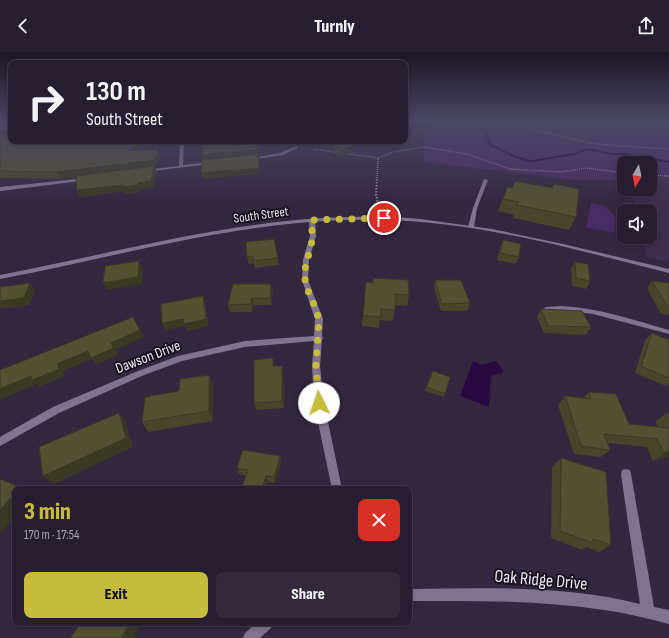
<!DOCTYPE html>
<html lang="en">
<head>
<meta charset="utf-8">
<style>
  :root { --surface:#271e31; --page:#332b3d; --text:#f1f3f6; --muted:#a4a2ab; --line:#433c4d; --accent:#c6bc3c }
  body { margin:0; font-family:"Sofia Sans Condensed",sans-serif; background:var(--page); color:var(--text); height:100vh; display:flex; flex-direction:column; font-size:15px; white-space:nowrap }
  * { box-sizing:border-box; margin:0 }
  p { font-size:13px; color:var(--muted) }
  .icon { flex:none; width:22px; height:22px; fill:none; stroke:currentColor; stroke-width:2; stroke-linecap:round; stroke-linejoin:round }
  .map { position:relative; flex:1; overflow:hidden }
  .side { position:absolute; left:12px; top:434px; width:400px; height:140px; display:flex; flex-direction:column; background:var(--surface); border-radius:8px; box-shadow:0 2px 6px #0003,0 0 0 1px var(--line) }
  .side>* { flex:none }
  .top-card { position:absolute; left:8px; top:8px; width:400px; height:84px; border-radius:8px; box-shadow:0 2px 6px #0003,0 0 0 1px var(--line); background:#271e31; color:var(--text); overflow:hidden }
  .needle { width:26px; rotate:189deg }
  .tools { position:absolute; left:617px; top:104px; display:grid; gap:8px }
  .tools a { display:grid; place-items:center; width:40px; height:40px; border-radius:8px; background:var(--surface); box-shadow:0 2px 6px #0003,0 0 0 1px var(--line); font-size:20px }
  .pin { position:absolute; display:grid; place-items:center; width:34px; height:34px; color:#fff; margin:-17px; border:2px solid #fff; border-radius:50%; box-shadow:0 1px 4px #0007 }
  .me { position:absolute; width:44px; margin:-22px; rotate:356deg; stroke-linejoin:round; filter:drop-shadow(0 0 3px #0008) }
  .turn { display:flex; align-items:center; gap:14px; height:84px; padding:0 12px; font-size:18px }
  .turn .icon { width:52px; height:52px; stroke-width:2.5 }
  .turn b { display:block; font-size:28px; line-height:34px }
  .round { display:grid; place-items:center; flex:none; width:42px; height:42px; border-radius:8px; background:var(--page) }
  .summary { display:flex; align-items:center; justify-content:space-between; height:68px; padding:0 12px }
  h1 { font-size:24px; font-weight:800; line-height:30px; color:var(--accent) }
  .cta { display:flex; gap:8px; margin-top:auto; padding:8px 12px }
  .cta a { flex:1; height:46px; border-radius:8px; background:var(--accent); color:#111; font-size:16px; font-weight:800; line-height:46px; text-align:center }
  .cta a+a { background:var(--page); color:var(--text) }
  header { display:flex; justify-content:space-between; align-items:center; height:52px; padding:0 12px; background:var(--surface); font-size:18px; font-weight:800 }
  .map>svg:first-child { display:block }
</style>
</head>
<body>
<header><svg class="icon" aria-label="back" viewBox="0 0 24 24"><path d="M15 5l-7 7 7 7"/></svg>Turnly<svg class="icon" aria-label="share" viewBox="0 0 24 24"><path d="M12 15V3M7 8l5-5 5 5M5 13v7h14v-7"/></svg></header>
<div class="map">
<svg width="669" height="586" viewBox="0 0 669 586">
  <rect width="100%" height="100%" fill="#342841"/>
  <!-- built -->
  <path fill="#3e2f4e" d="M650,125H669V210L647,205L642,185H650V159H636L631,137H650Z"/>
  <!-- green -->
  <path fill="#482c64" d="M450,69H669V125H650V111H624V128H577L424,110V76L450,73Z
    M591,150L605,154L616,165L614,181L586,175Z"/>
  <!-- water -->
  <path fill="#280941" d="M473,309L482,313L496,309L504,320L491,324L489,355L460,344Z"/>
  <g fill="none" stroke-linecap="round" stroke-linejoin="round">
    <!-- stream -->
    <path fill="#280941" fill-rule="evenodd" d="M0,69L4,70L0,71Z
      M448,69C461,68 478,68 487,80C489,84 490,89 491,92L518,105L530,108L538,107L574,101L579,100L586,96L612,101H625L669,109V111L625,103H612L586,98L581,101L574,103L538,109L530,110L516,106L489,94C487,90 487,85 485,82C472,60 425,75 405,78V76Z"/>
    <!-- path-far1 -->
    <path stroke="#8f859a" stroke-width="1.5" stroke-dasharray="1 1" stroke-linecap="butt" d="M512,69L535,78L595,92L669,97
      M314,97L378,106
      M378,106L393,100L424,95L467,102L510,117L561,120L586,116L624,121
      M650,123L669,124
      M377,128L378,106"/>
    <!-- path -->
    <path stroke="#8f859a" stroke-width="2" stroke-dasharray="1.5 1.5" stroke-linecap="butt" d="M377,127L376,142L379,157"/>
    <!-- service -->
    <path fill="#807490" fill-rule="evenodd" d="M484,127L488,128L477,156L474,175L469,176L468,175L473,156Z
      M562,254C599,256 633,268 669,278V282L593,262L562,258L546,259L543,257L546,255Z"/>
    <!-- minor -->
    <path fill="#807490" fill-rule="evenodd" d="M0,75L11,78V80L0,77Z
      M180,89H184L183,113L211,110L213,111L211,112L144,120V119L146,118L179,114Z
      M296,94L298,95V96L283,103L249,108L247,107L280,101Z
      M87,126L89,127V128L0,139V135Z
      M312,166L315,168L316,184L309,208L308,228L323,267L322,284L323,286L322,288L320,314L324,351L342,437H332L314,351L312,314L314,289L245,295L182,309L144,323L59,361L0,394V385L53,355L138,319L178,304L245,289L314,284L315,267L302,228L303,208L310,184L309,168Z
      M626,417L630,418L631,422L654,555L669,558V572C647,566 626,561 604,558C539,548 474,549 409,549V537C486,536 565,533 640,552L621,422L622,418Z
      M256,571H273L271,576L260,586H243L245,581Z"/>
    <!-- tertiary -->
    <path fill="#807490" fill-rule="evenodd" d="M11,70V72L0,77V75Z
      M384,164L420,167L492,177L563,192L669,217V221C576,198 481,170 384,168C254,164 127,203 0,227V223C95,205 190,179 287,169C319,165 352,165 384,164Z"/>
  </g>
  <!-- wall -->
  <path fill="#47462b" d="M0,83L11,89H148L138,98L158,97L160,103L157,114L155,115L156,120L153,136L140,137V140L125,142L124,139L80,145L77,138L76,125L61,127L0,126Z
    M330,89H350L353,94V100L339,105Z
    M554,132L576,165L569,178L513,166L514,163L498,159L507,135L512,136H552Z
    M274,187L279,213L255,216L254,211L249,212L247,205Z
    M503,188L519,205L516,212L497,208L500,195Z
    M575,210L590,229L586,237L572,234L571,217Z
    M435,228L470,251L467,259H441L434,235Z
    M652,229L669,231V263L661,262L647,236Z
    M373,231L409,243L407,254L395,253L393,269L380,268L379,276L362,274L363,264Z
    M273,240L271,253H254L252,260H230L228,253Z
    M541,257L591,275L586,283L544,281L537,265Z
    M652,281L669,288V331L666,334L635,321L645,288Z
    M274,314H282L283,321L284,356L256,358L254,351Z
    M450,325L444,345L425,339L426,335Z
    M213,333V369L148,380L142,370L179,339Z
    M589,340L629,372L658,375L655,370L665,362L669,360V404L653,409L647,395L608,391L610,398L601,405L574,402L558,353L565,344L583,346Z
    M280,404L281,410L275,431L239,422L237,416Z
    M561,406L611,493L599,500L586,495L582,498L551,486L552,415Z"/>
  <!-- shaded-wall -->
  <path fill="#3a3923" d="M140,89H148L131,105L128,99Z
    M258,89L260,122L203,127L201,121L204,109L202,103Z
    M353,94V100L339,105V99Z
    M158,97L160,103L157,114L155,115L156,120L153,136L140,137V140L125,142L124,139L80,145L77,138L138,131L154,115L61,127L57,120Z
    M139,209L143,216L142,232L107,238L103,231Z
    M30,231L35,238L30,253L0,257V249Z
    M271,232L273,240L271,253L270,246Z
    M203,244L205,251L209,274L187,279L185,274L165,278L162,271Z
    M252,246L254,253L252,260L251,252Z
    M140,278L144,285L116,298L118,303L96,313L92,307L63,319L65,324L39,335L36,332L0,348V337L88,299L111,291Z
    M282,314L283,321L284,356L282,349Z
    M209,323L213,333V369L209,359Z
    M119,361L126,370L133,395L54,432L43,424Z
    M669,399V404L653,409L664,401Z
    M280,404L281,410L275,431L274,425Z
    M266,424L268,430L266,437H262Z
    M15,441V464L0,482V458Z
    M131,571H143L133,586H121Z"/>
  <!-- building -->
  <path fill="#535132" stroke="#3a3923" d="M0,83L11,84V89H140L128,99L158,97L155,108L57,120L0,119Z
    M203,89H228L230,93L238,89H258V97L202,103Z
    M334,89H350L353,94L339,99Z
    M258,102L259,116L201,121L202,108Z
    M154,114L151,129L138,131V133L123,135V133L77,138L76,124Z
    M515,129L553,136L554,132L579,137L576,165L517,153L519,150L503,147L507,135L512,136Z
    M274,187L278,206L253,209V204L247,205L246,190Z
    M503,188L521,192L519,205L500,201Z
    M139,209L138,225L103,231L105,214Z
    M575,210L588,212L590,229L576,226Z
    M373,226L408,228L409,243L395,242V258L381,257V265L363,264L366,230L373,231Z
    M435,228H461L470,251L442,252Z
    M652,229L669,231V255H668Z
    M30,231L24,246L0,249V235Z
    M233,232H271L270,246H252L251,252L228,253Z
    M203,244L206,267L184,272L183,267L162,271L161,252Z
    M541,257L582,259L591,275L548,274Z
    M133,265L140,278L111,291L114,296L91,306L88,299L57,312L59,317L32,328L31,324L0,337V318Z
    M652,281L669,288V326L641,314Z
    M273,306V314H282V349L254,351V308Z
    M433,319L450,325L445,342L426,335Z
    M209,323V359L142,370L145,345L179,339L180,327Z
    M589,340L616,342L629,372L669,376V399L664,401L657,387L604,382L610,398L581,394L565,344L591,347Z
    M669,360V368L665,362Z
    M119,361L126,386L43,424L39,395Z
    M243,398L280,404L274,425L266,424L262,437H241L248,418L237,416Z
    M561,406L606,420L611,493L593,487V491L560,479Z
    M0,427L20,435L19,437H15V441L0,458Z
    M81,571H131L121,586H70Z"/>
  <!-- sky -->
  <linearGradient id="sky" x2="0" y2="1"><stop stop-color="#1d1624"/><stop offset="0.46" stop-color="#4a4865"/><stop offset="1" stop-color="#4a4865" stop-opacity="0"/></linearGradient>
  <rect width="669" height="151" fill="url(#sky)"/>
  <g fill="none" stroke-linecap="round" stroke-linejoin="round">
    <!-- route -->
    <path stroke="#c6bc3c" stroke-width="7" stroke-dasharray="0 12.6" d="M319,351L316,314L319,267L315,255L306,234L304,221L312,189V168L384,166"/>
  </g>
  <g text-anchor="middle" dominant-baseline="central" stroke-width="4" stroke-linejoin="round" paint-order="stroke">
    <!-- far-street labels -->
    <g font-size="13" fill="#e9e2f2" stroke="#19141f">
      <text transform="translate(261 163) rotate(-8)">South Street</text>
    </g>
    <!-- street labels -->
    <g font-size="15" fill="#e9e2f2" stroke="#19141f">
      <text transform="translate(148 305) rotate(-21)">Dawson Drive</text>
    </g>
    <!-- near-street labels -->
    <g font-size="18" fill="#e9e2f2" stroke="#19141f">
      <text transform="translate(541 528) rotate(5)">Oak Ridge Drive</text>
    </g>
  </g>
</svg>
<div class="tools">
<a><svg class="needle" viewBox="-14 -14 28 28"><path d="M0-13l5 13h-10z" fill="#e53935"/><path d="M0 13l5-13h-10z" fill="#a4a2ab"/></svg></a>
<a><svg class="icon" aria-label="sound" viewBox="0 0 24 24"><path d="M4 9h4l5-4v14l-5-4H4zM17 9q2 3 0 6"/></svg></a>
</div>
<div class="pin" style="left:384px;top:166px;background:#d93025"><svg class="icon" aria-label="arrive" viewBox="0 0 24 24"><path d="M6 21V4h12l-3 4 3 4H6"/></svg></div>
<svg class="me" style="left:319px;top:351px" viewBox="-20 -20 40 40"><circle r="19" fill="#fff"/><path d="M0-13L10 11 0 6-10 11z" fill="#c6bc3c"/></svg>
<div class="top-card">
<div class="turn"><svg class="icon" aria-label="right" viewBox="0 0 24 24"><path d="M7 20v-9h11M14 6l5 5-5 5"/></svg><div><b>130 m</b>South Street</div></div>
</div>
<section class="side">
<div class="summary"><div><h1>3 min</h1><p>170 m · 17:54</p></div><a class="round" style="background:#d93025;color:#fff"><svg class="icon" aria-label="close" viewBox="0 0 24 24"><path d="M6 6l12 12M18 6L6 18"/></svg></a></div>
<div class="cta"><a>Exit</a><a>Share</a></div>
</section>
</div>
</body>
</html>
